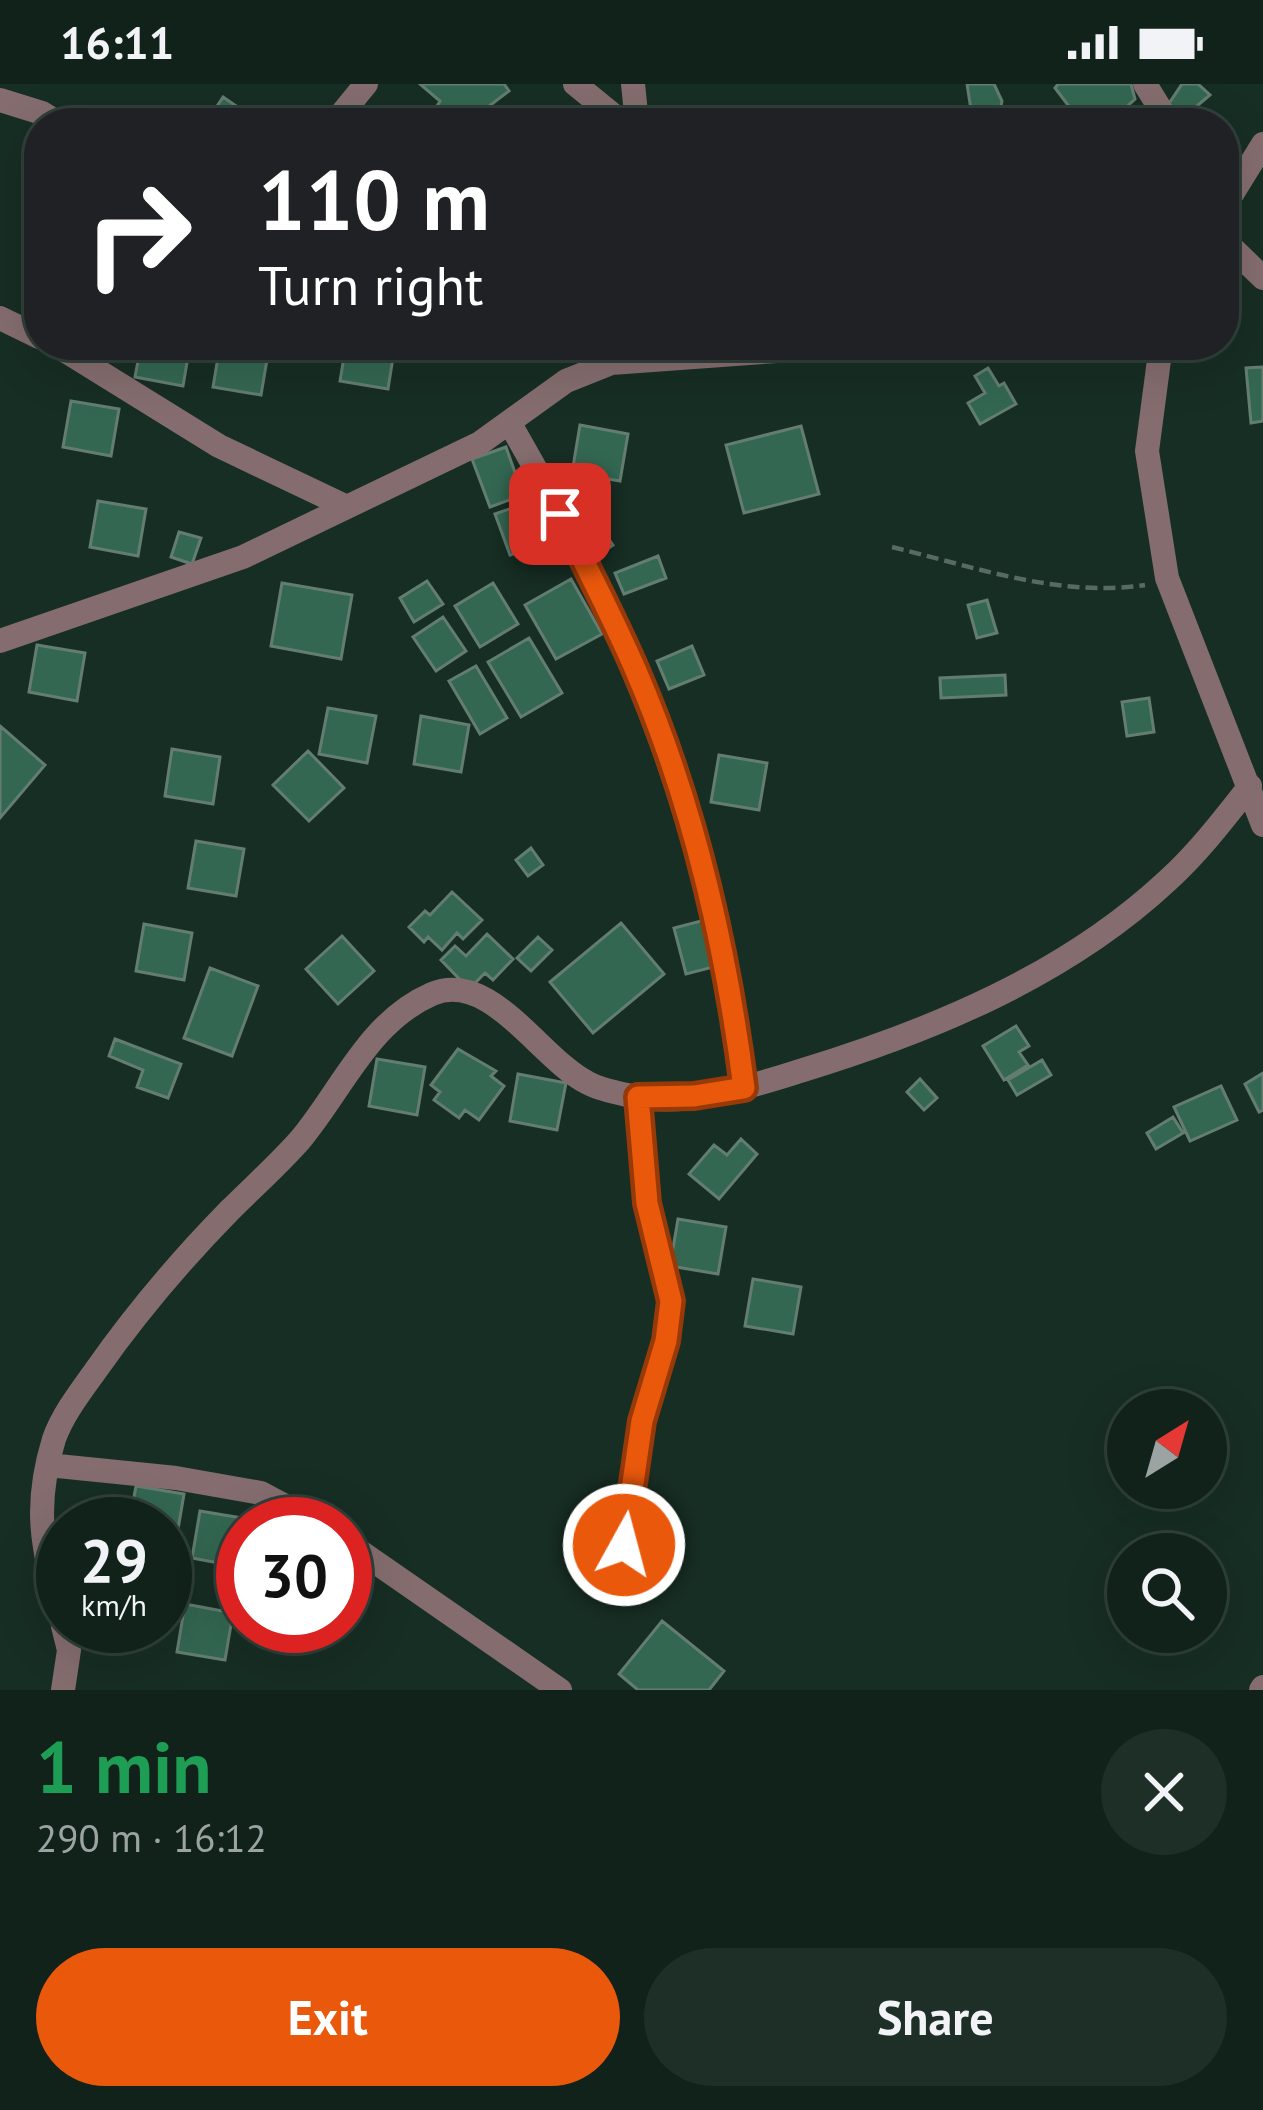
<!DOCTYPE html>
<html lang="en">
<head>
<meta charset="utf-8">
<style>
  :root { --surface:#11221b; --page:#1e2f28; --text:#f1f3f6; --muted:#9ca4a3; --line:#303f3a; --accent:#ea580c }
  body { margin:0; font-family:"PT Sans",sans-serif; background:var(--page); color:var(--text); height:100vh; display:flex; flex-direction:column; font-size:45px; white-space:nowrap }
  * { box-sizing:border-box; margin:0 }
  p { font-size:39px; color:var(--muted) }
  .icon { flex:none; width:66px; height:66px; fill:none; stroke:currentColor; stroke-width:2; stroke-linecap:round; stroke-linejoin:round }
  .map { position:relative; height:1606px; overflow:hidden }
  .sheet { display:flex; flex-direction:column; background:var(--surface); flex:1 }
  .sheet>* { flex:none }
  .guide { position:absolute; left:24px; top:24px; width:1215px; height:252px; border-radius:48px; box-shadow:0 12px 48px #0002,0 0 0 3px var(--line); background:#202124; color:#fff; overflow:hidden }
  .needle { width:78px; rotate:37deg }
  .buttons { position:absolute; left:1107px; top:1305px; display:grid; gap:24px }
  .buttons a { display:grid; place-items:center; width:120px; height:120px; border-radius:50%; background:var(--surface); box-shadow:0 12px 48px #0002,0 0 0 3px var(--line); font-size:60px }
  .speed { position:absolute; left:36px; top:1413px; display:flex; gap:24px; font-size:60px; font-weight:700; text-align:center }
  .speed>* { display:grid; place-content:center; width:156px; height:156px; border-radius:50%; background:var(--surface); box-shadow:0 12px 48px #0002,0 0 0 3px var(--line); line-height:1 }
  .speed small { font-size:30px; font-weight:400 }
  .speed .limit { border:18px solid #d22; background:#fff; color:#111 }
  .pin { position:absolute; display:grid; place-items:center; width:102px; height:102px; color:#fff; margin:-51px; border-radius:24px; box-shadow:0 6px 18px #0006 }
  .me { position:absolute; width:132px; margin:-66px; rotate:7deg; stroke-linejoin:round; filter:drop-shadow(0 0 9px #0008) }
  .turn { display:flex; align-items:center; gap:42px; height:252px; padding:0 36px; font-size:54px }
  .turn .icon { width:156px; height:156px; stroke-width:2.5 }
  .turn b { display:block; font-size:84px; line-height:102px }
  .round { display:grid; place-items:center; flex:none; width:126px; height:126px; border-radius:63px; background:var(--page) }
  .head { display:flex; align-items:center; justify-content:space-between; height:204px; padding:0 36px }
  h1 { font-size:72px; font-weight:700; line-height:90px; color:#1e9e55 }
  .action { display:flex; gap:24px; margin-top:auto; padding:24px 36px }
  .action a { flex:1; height:138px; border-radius:72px; background:var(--accent); color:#fff; font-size:48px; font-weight:700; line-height:138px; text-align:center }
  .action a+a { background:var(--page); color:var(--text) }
  .status { display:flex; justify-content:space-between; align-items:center; height:84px; padding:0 60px; background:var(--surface); direction:ltr }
  .status svg { height:33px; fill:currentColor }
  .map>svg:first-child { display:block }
</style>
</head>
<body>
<div class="status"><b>16:11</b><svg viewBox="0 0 49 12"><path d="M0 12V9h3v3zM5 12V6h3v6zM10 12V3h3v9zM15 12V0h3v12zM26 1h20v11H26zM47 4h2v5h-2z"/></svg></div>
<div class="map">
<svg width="1263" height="1606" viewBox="0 0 1263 1606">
  <rect width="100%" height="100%" fill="#172e24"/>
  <!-- building -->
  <path fill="#336751" stroke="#647d71" stroke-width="3" d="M420,0H504L509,7L467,39L458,34L455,39H427L440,17Z
    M967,0H994L1002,17L998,39H973Z
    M1058,0H1131L1135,15L1118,31L1101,37L1081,23L1071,25L1055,4Z
    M1182,0H1198L1210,11L1184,33L1168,21Z
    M223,13L261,39H206Z
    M141,261H190L183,302L135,293Z
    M220,261L269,264L261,311L213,303Z
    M346,261H395L388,305L340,297Z
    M1263,283V337L1251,339L1246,284Z
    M988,284L999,302L1004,299L1016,320L980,340L968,319L985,309L975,292Z
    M71,317L119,325L111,372L63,363Z
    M580,341L628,350L620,397L572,389Z
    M801,342L819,410L744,429L726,361Z
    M506,363L523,411L490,423L472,375Z
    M98,417L146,425L138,472L90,463Z
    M515,423L530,464L510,471L495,430Z
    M589,427L613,461L597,472L574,438Z
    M179,448L201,454L192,480L171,473Z
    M658,472L666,494L624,510L615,489Z
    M571,495L602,550L556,575L525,521Z
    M427,497L443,520L414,538L400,514Z
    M282,499L352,511L341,575L271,562Z
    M493,499L518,540L480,563L455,522Z
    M987,516L997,549L977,554L968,521Z
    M443,533L466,567L436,587L413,553Z
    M529,554L562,609L521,633L488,578Z
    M37,561L85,569L77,617L29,608Z
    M692,562L704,591L669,605L657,577Z
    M476,582L507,634L480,650L449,597Z
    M1005,591L1006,611L941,614L940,594Z
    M1149,614L1154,648L1127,652L1122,618Z
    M328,624L376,632L367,679L319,670Z
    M421,632L469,641L461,688L414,680Z
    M0,642L45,681L0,734Z
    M172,665L220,673L213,720L165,712Z
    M308,667L344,704L309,737L273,701Z
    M719,671L767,679L759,726L711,718Z
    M196,757L244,765L236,812L188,804Z
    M531,764L543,781L528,792L516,776Z
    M452,808L482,836L463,855L457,849L442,866L428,853L424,858L409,843L425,827L430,831Z
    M720,832L733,878L686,890L674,844Z
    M621,839L664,890L593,949L550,898Z
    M144,840L192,849L184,896L136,887Z
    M487,850L513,875L493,896L485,889L469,905L441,876L455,862L466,872Z
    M342,852L374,887L338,920L306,885Z
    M538,853L552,866L531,887L517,874Z
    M210,884L258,902L232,972L184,954Z
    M1016,942L1029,962L1019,968L1028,981L1004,996L983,962Z
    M115,955L181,980L168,1014L137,1003L143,986L109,972Z
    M458,965L496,987L491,992L504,1002L479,1036L465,1026L459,1034L434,1016L440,1008L431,1001Z
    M377,975L425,983L417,1031L369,1022Z
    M1042,976L1051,991L1017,1011L1008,996Z
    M1263,989V1026L1259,1028L1245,1000Z
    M518,990L566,999L557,1046L510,1037Z
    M920,995L937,1014L924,1026L907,1008Z
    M1221,1002L1237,1036L1190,1057L1174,1023Z
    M1173,1033L1183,1049L1156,1065L1147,1049Z
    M741,1055L757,1070L719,1115L689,1090L714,1061L727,1071Z
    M678,1135L726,1143L718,1190L670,1182Z
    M753,1195L801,1203L793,1250L745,1242Z
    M136,1402L184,1410L176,1457L165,1455V1440H129Z
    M200,1427L248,1435L243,1440L240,1483L192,1474Z
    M165,1495L177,1497L169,1544L156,1542H165Z
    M185,1520L233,1529L225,1576L177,1568Z
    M662,1537L724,1587L709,1606H638L619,1590Z"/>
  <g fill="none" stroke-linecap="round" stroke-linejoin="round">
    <!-- path -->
    <path stroke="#576b62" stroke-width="4.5" stroke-dasharray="12 6" stroke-linecap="butt" d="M892,463C975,483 1060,514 1145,501"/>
    <!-- minor -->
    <path stroke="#856d6f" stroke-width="24" d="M575,0L623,39
      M633,0L637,39
      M1145,0L1169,39
      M0,16L42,29L58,39
      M334,39L366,0
      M1224,156L1263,194
      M0,234L39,253
      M56,261L219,362L345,422
      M509,338C632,550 714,760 744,1004
      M0,557L243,473L480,359L566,297L611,279L777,267L797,261
      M48,1381L176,1394L261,1409L319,1440
      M345,1457L560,1606
      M624,1461L642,1337L666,1257L671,1217L647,1119L638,1014
      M63,1541C45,1469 31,1430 54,1355C63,1330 81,1307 96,1286C136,1229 181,1176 230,1126C253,1103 278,1081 300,1056C342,1006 368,938 432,910C490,885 540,975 588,999C601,1006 618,1009 632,1012C685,1024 749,1003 800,987C931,947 1065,892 1167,797C1198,769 1224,735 1250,702
      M63,1606L69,1566L63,1542"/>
    <!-- tertiary -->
    <path stroke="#856d6f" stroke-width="24" d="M1224,123L1263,60
      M1161,261L1147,367L1167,494L1263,741
      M1261,1606L1263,1603"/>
  </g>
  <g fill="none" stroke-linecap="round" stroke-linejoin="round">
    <!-- route casing -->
    <g stroke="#983908" stroke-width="30">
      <path id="route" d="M560,430C586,482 613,534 636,587C693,719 726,863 744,1004L694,1012L638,1013L647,1119L671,1217L666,1257L642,1337L624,1461"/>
    </g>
    <!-- route -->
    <use href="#route" stroke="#ea580c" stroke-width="21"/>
  </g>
</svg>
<div class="buttons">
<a><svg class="needle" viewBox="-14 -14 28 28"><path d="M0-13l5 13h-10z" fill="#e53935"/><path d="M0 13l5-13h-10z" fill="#9ca4a3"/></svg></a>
<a><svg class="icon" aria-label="search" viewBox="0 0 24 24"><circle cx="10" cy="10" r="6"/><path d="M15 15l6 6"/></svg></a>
</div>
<div class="speed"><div>29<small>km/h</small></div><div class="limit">30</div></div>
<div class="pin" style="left:560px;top:430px;background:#d93025"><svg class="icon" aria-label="arrive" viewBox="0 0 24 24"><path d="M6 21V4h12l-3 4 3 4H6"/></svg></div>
<svg class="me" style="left:624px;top:1461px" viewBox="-20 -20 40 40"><circle r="17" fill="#ea580c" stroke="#fff" stroke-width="3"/><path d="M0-11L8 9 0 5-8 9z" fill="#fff"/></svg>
<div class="guide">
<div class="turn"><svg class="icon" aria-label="right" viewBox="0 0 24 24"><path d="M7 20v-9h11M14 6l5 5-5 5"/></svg><div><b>110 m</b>Turn right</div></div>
</div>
</div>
<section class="sheet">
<div class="head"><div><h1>1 min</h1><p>290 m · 16:12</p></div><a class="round"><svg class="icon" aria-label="close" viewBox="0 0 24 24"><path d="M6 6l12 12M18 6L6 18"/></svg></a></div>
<div class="action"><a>Exit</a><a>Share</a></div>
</section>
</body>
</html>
